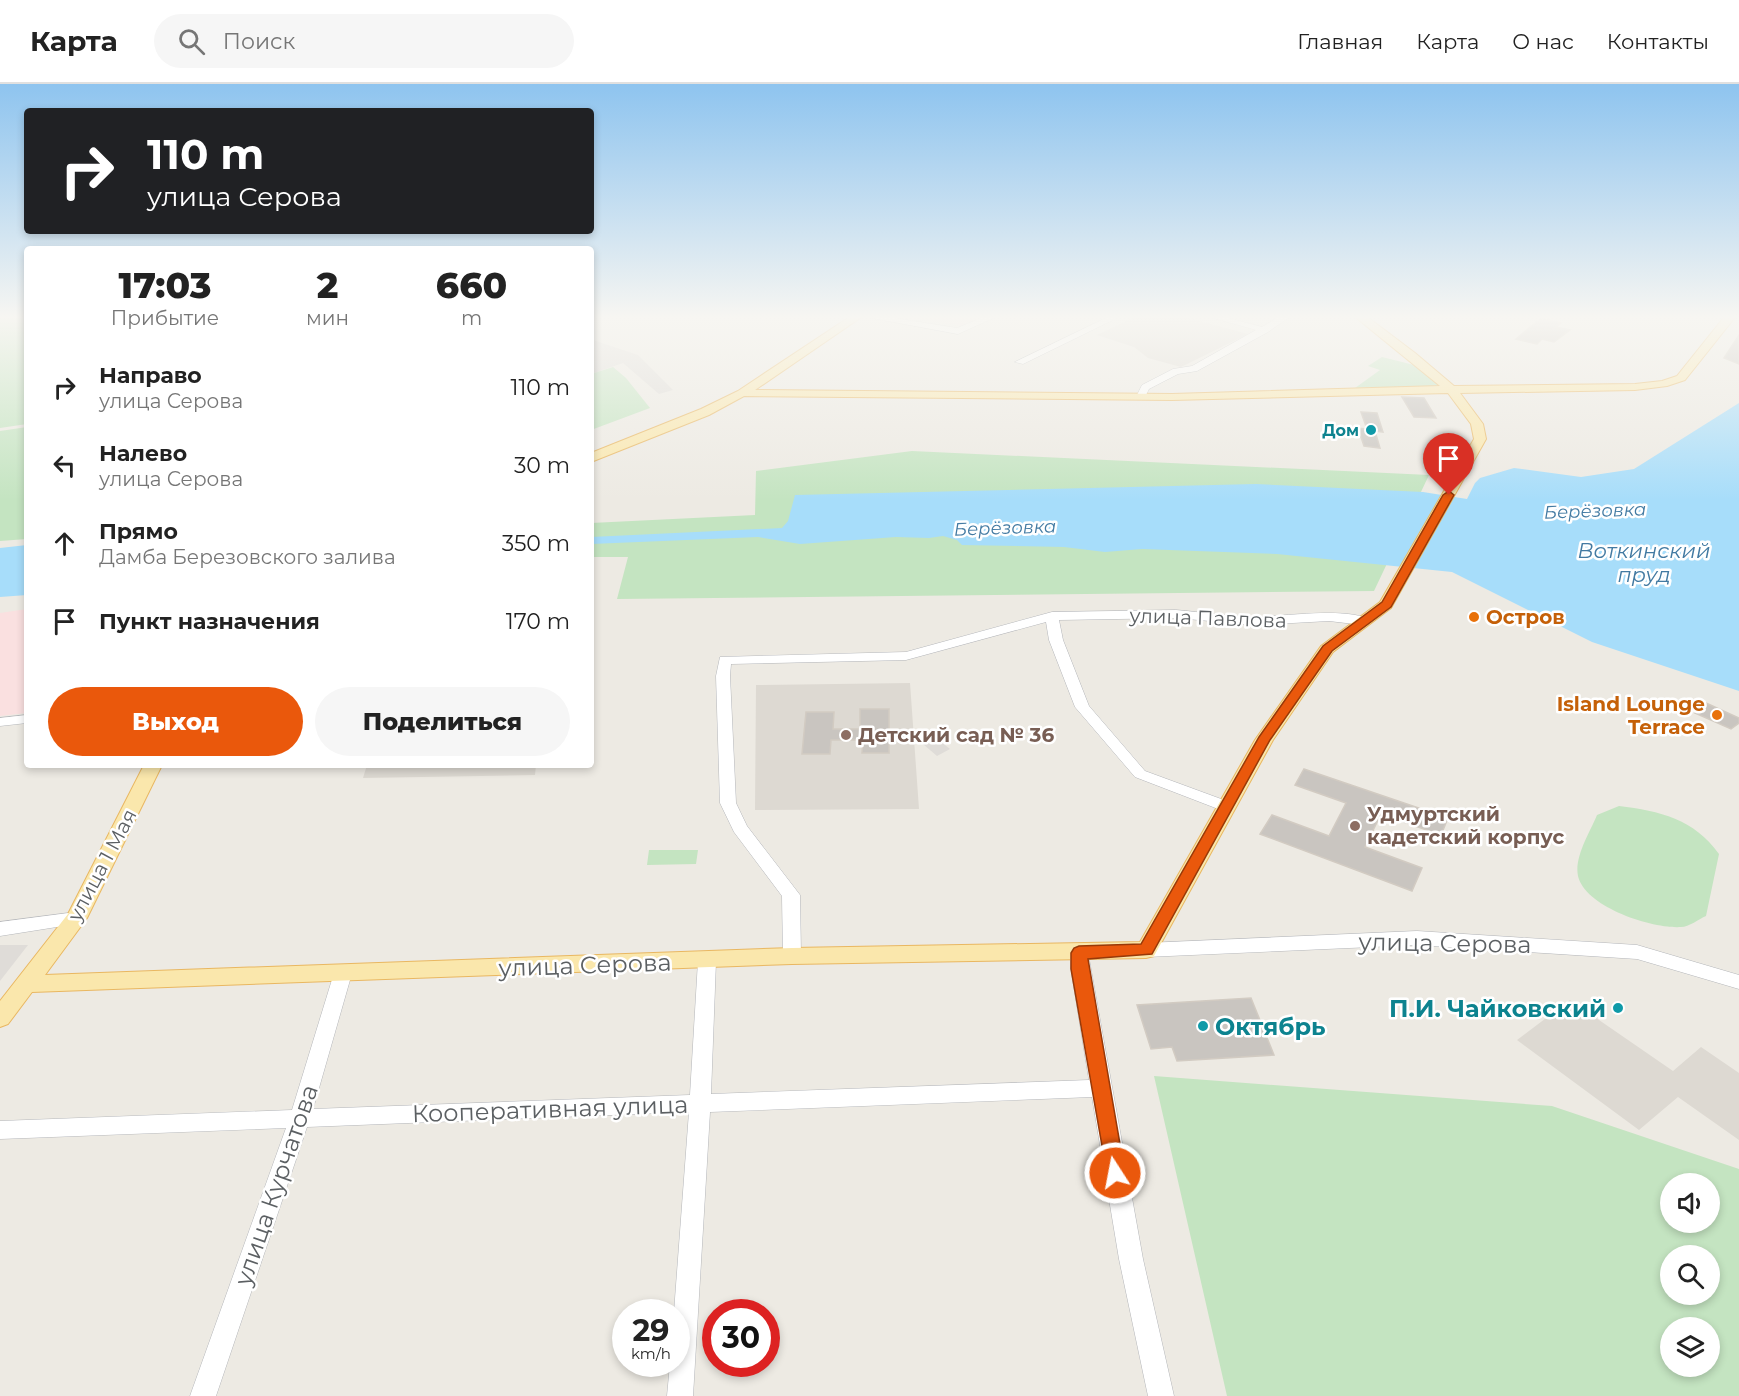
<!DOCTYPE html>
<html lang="ru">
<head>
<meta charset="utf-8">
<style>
  :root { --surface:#fff; --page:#f6f6f6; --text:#222; --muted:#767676; --line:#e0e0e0; --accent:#ea580c }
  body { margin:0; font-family:Montserrat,sans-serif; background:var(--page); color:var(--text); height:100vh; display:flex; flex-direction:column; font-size:22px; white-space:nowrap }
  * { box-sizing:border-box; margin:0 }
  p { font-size:20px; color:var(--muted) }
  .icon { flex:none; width:33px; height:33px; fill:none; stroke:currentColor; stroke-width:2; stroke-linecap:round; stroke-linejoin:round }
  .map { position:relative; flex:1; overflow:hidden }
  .panel { position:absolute; left:24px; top:162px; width:570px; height:522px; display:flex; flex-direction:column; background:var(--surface); border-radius:6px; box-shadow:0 3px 9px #0003 }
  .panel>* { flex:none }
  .guide { position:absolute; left:24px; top:24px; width:570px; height:126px; border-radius:6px; box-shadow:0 3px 9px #0003; background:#202124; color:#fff; overflow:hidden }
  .buttons { position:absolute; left:1660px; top:1089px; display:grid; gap:12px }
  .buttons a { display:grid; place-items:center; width:60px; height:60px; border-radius:50%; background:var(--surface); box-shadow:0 3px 9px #0003; font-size:30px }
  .speed { position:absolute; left:612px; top:1215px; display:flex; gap:12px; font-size:30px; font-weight:700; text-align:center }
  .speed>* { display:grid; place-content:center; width:78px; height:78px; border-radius:50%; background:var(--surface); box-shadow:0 3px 9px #0003; line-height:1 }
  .speed small { font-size:15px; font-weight:400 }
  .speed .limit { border:9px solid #d22; background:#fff; color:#111 }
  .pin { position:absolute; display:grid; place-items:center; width:51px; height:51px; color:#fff; margin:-62px -26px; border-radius:50% 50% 50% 0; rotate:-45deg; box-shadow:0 0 6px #0007 }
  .pin .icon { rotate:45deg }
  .me { position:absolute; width:66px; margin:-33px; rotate:349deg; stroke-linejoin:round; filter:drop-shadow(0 0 4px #0008) }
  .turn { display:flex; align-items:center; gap:21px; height:126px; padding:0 24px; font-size:27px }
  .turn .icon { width:78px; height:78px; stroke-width:2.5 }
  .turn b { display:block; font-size:42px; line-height:51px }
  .eta { display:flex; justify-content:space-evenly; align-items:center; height:102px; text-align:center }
  .eta b { font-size:36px; font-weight:800; line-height:42px }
  .action { display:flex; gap:12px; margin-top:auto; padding:12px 24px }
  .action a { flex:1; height:69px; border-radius:36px; background:var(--accent); color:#fff; font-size:24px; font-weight:800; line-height:69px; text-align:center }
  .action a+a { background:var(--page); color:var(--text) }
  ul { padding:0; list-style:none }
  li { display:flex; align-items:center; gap:18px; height:78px; padding:0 24px }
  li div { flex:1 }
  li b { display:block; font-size:22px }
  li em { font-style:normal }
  header { display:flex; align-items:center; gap:36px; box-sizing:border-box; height:84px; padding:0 30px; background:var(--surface); border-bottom:2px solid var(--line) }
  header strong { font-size:28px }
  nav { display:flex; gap:33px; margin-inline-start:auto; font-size:21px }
  .search { width:420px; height:54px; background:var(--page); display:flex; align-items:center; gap:15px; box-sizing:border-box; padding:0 21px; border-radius:33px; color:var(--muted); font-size:22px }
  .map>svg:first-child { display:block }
</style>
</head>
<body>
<header>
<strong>Карта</strong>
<div class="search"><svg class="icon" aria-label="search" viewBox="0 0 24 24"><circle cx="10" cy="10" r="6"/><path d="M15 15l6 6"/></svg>Поиск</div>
<nav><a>Главная</a><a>Карта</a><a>О нас</a><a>Контакты</a></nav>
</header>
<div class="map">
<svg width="1739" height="1312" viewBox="0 0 1739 1312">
  <rect width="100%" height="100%" fill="#edeae3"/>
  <!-- industrial -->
  <path fill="#dfdcd8" d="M593,256L638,271L673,306L659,310L623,279L591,290V257Z
    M930,649L950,665L937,672L917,655Z
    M0,861H28L0,897Z"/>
  <!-- education -->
  <path fill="#ddd9d2" d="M1137,232H1181L1248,250L1181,283L1148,274L1134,263L1097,251Z
    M910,599L919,725L755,726L756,601Z
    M367,681H536L535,691L363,694Z
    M1570,916L1673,987L1701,963L1739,989V1056L1678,1013L1639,1046L1517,956Z"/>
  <!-- medical -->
  <path fill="#fae0e0" d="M892,232H988L966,242Z
    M27,525V629L0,632V529Z"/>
  <!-- green -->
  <path fill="#c4e4c1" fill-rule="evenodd" d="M0,232H27V340L0,344Z
    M1382,273L1414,281L1440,302L1355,304L1380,286L1368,282Z
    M613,283L626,294L650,324L591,346V290Z
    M27,343V455L0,457V347Z
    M912,367L1429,391L1374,507L617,515L628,473H591V439L755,431L756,387Z
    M1619,722C1660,727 1694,735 1719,770L1706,832C1699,835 1689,843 1681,843C1652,845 1585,823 1578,792C1574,773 1590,748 1597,731Z
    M649,766H698L696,780L647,781Z
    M1154,992L1552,1022L1739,1085V1312H1227ZM1671,1100H1710V1138H1671ZM1671,1172H1710V1210H1671ZM1671,1244H1710V1282H1671Z"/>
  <!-- water -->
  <path fill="#a7ddfa" d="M1739,319V607L1592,558L1452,488L1277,470L1142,465L1105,468L1064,463L962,461L957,456L943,452L929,454L896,453L800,460L758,453L591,460V453L782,444L788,437L795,411L1256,400L1423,408L1467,415L1475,399L1480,394L1514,384L1581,393L1634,385Z
    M27,461V511L0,513V464Z"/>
  <!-- building -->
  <path fill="#c9c5c0" stroke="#d2cbc2" stroke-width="1.5" d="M1541,234L1561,239L1556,243L1570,246L1554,258L1542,255L1537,260L1516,255Z
    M1739,251V280L1724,274Z
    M1402,313L1424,314L1436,334L1414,333Z
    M1361,328L1377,329L1383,348L1375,347L1380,364L1364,362L1358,344L1367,345Z
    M1706,619L1739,634V639L1731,645L1695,629Z
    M860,625H889V669H862L863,656H831L830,670H802L806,628H834L833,645H860Z
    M1304,685L1448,734L1441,751L1381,730L1365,763L1422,784L1412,807L1260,750L1272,731L1329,752L1346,719L1295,701Z
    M1251,914L1274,971L1177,977L1172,963L1151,965L1137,921Z"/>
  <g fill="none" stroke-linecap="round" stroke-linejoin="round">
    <!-- minor casing -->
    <g stroke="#b4b6ba" stroke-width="1">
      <path id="minor" d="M861,232H882L957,244L986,232H998L958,250Z
        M1110,232H1121L1023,280L1015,278Z
        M1206,232H1221L1262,243L1280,232H1291L1268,248L1197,287L1178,290L1149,305L1144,315H1138L1136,313L1142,301L1173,285L1192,282L1256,246Z
        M1176,526C1202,528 1229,533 1255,533C1278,533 1354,522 1370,537L1363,541L1329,537L1255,541L1176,534L1059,536L1063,556L1089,622L1145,687L1232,719L1234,723L1232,727L1226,728L1135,693L1075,623L1049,556L1046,538L906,576L731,580L730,592L736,719L747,742L800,811L801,872L798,877L792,879L786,877L783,872L782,812L734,748L720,719L716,592L720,573L906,568L1052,528Z
        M27,631V639L0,642V634Z
        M76,828L82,829L85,834L82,839L0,852V838Z
        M1417,847L1637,861L1739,891V905L1637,875L1417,861L1146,873L1140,871L1137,866L1140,861L1146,859Z
        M1079,862L1085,864L1088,869L1143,1175L1174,1312H1148L1119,1175L1092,1013L710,1028L693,1312H667L670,1280H676V1228H674L689,1028L307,1043L216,1312H190L286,1044L0,1055V1037L292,1026L334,889L336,884L343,882L350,884L352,889L313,1025L690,1011L698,877L700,872L707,870L714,872L716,877L711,1010L1089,996L1071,885L1070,869L1073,864Z"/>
    </g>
    <!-- major casing -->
    <g stroke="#e9b761" stroke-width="2">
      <path id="major" d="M851,232H863L755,306L1172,310L1440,302L1354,232H1366L1415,269L1454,302L1635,300L1662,297L1677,292L1725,232H1736L1685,296L1667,302L1635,306L1460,309L1483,340L1486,355L1391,524L1333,568L1273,656L1154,872L1146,874L792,880L32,908L8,940L0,943V917L68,830L144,681H162L87,834L45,891L792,864L1140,858L1255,656L1321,562L1380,518L1474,355L1471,340L1448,309L1172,316L744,312L709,331L591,378V369L701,325L738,307Z"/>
    </g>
    <!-- minor -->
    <use href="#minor" fill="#fff" fill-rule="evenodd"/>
    <!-- major -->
    <use href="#major" fill="#fae7ac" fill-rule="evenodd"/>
  </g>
  <!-- sky -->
  <linearGradient id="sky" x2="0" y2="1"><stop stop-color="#8ec4ef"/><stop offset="0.56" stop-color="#f7f6f2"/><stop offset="1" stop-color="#f7f6f2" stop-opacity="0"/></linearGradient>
  <rect width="1739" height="416" fill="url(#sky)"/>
  <!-- route -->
  <path fill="#ea580c" stroke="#983908" stroke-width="1.5" d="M1449,407L1454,411L1391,523L1332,567L1270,656L1152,870L1088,875L1125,1089L1122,1096L1115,1098L1108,1096L1071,885V869L1074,864L1079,862L1141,860L1259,653L1323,562L1382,518L1443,411Z"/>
  <!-- markers -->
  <g fill="#0f9aa8" stroke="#fff" stroke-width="2">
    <circle cx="1371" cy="346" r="6"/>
    <circle cx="1618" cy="924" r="6"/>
    <circle cx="1203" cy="942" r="6"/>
  </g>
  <g fill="#e8710a" stroke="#fff" stroke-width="2">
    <circle cx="1474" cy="533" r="6"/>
    <circle cx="1717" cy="631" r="6"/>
  </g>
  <g fill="#8d6e63" stroke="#fff" stroke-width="2">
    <circle cx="846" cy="651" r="6"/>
    <circle cx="1355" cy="742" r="6"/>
  </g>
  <g text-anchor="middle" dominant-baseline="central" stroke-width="5" stroke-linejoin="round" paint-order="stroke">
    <!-- far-culture labels -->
    <g font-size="16" font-weight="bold" fill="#0d838f" stroke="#fff" text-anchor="end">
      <text x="1359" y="346">Дом</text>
    </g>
    <!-- far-water labels -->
    <g font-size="18" font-style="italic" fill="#427aa2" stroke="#fff">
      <text transform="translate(1595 427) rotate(-2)">Берёзовка</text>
      <text transform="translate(1005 444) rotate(-2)">Берёзовка</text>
    </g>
    <!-- food labels -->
    <g font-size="20" font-weight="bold" fill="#c56008" stroke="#fff" text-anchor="start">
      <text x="1486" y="533">Остров</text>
      <text x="1705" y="620" text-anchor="end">Island Lounge<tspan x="1705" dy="23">Terrace</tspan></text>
    </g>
    <!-- street labels -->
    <g font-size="20" fill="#5c6063" stroke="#fff">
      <text transform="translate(1208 534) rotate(2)">улица Павлова</text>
      <text transform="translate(102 781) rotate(-62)">улица 1 Мая</text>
    </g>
    <!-- education labels -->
    <g font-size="20" font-weight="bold" fill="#785e54" stroke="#fff" text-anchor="start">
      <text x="858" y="651">Детский сад № 36</text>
      <text x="1367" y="730">Удмуртский<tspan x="1367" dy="23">кадетский корпус</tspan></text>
    </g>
    <!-- water labels -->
    <g font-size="21" font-style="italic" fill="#427aa2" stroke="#fff">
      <text x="1644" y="466">Воткинский<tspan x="1644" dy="24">пруд</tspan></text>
    </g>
    <!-- near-street labels -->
    <g font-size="24" fill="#5c6063" stroke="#fff">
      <text transform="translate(1445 859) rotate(1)">улица Серова</text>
      <text transform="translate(585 881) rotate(-2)">улица Серова</text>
      <text transform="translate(550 1025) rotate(-2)">Кооперативная улица</text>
      <text transform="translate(276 1101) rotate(-71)">улица Курчатова</text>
    </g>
    <!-- near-culture labels -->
    <g font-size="24" font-weight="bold" fill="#0d838f" stroke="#fff" text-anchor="end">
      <text x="1606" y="924">П.И. Чайковский</text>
      <text x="1215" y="942" text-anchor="start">Октябрь</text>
    </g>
  </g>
</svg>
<div class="buttons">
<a><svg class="icon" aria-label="sound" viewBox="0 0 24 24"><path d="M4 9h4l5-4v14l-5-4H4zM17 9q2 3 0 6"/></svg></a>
<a><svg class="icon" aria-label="search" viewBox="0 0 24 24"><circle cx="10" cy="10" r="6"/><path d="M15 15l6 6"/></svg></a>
<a><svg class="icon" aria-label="layers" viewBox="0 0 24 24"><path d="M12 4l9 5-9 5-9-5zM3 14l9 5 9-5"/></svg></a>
</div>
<div class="speed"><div>29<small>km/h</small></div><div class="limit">30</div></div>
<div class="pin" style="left:1449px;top:411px;background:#d93025"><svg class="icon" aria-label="arrive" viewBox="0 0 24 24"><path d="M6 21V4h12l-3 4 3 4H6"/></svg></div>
<svg class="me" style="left:1115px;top:1089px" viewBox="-20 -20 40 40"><circle r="17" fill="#ea580c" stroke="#fff" stroke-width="3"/><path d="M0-11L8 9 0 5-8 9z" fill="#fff"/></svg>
<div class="guide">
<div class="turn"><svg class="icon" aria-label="right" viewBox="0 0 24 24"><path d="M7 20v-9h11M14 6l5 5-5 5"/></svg><div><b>110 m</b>улица Серова</div></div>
</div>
<section class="panel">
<div class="eta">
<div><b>17:03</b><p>Прибытие</p></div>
<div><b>2</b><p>мин</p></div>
<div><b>660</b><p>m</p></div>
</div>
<ul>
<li><svg class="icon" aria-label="right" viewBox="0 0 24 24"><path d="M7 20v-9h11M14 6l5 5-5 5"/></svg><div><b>Направо</b><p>улица Серова</p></div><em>110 m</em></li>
<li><svg class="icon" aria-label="left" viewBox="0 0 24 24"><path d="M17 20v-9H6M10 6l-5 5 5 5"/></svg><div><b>Налево</b><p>улица Серова</p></div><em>30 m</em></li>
<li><svg class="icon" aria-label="ahead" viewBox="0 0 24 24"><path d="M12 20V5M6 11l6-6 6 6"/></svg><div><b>Прямо</b><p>Дамба Березовского залива</p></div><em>350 m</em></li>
<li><svg class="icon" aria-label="arrive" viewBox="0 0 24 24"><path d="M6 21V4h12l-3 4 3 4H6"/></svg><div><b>Пункт назначения</b></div><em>170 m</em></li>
</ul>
<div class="action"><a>Выход</a><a>Поделиться</a></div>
</section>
</div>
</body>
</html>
